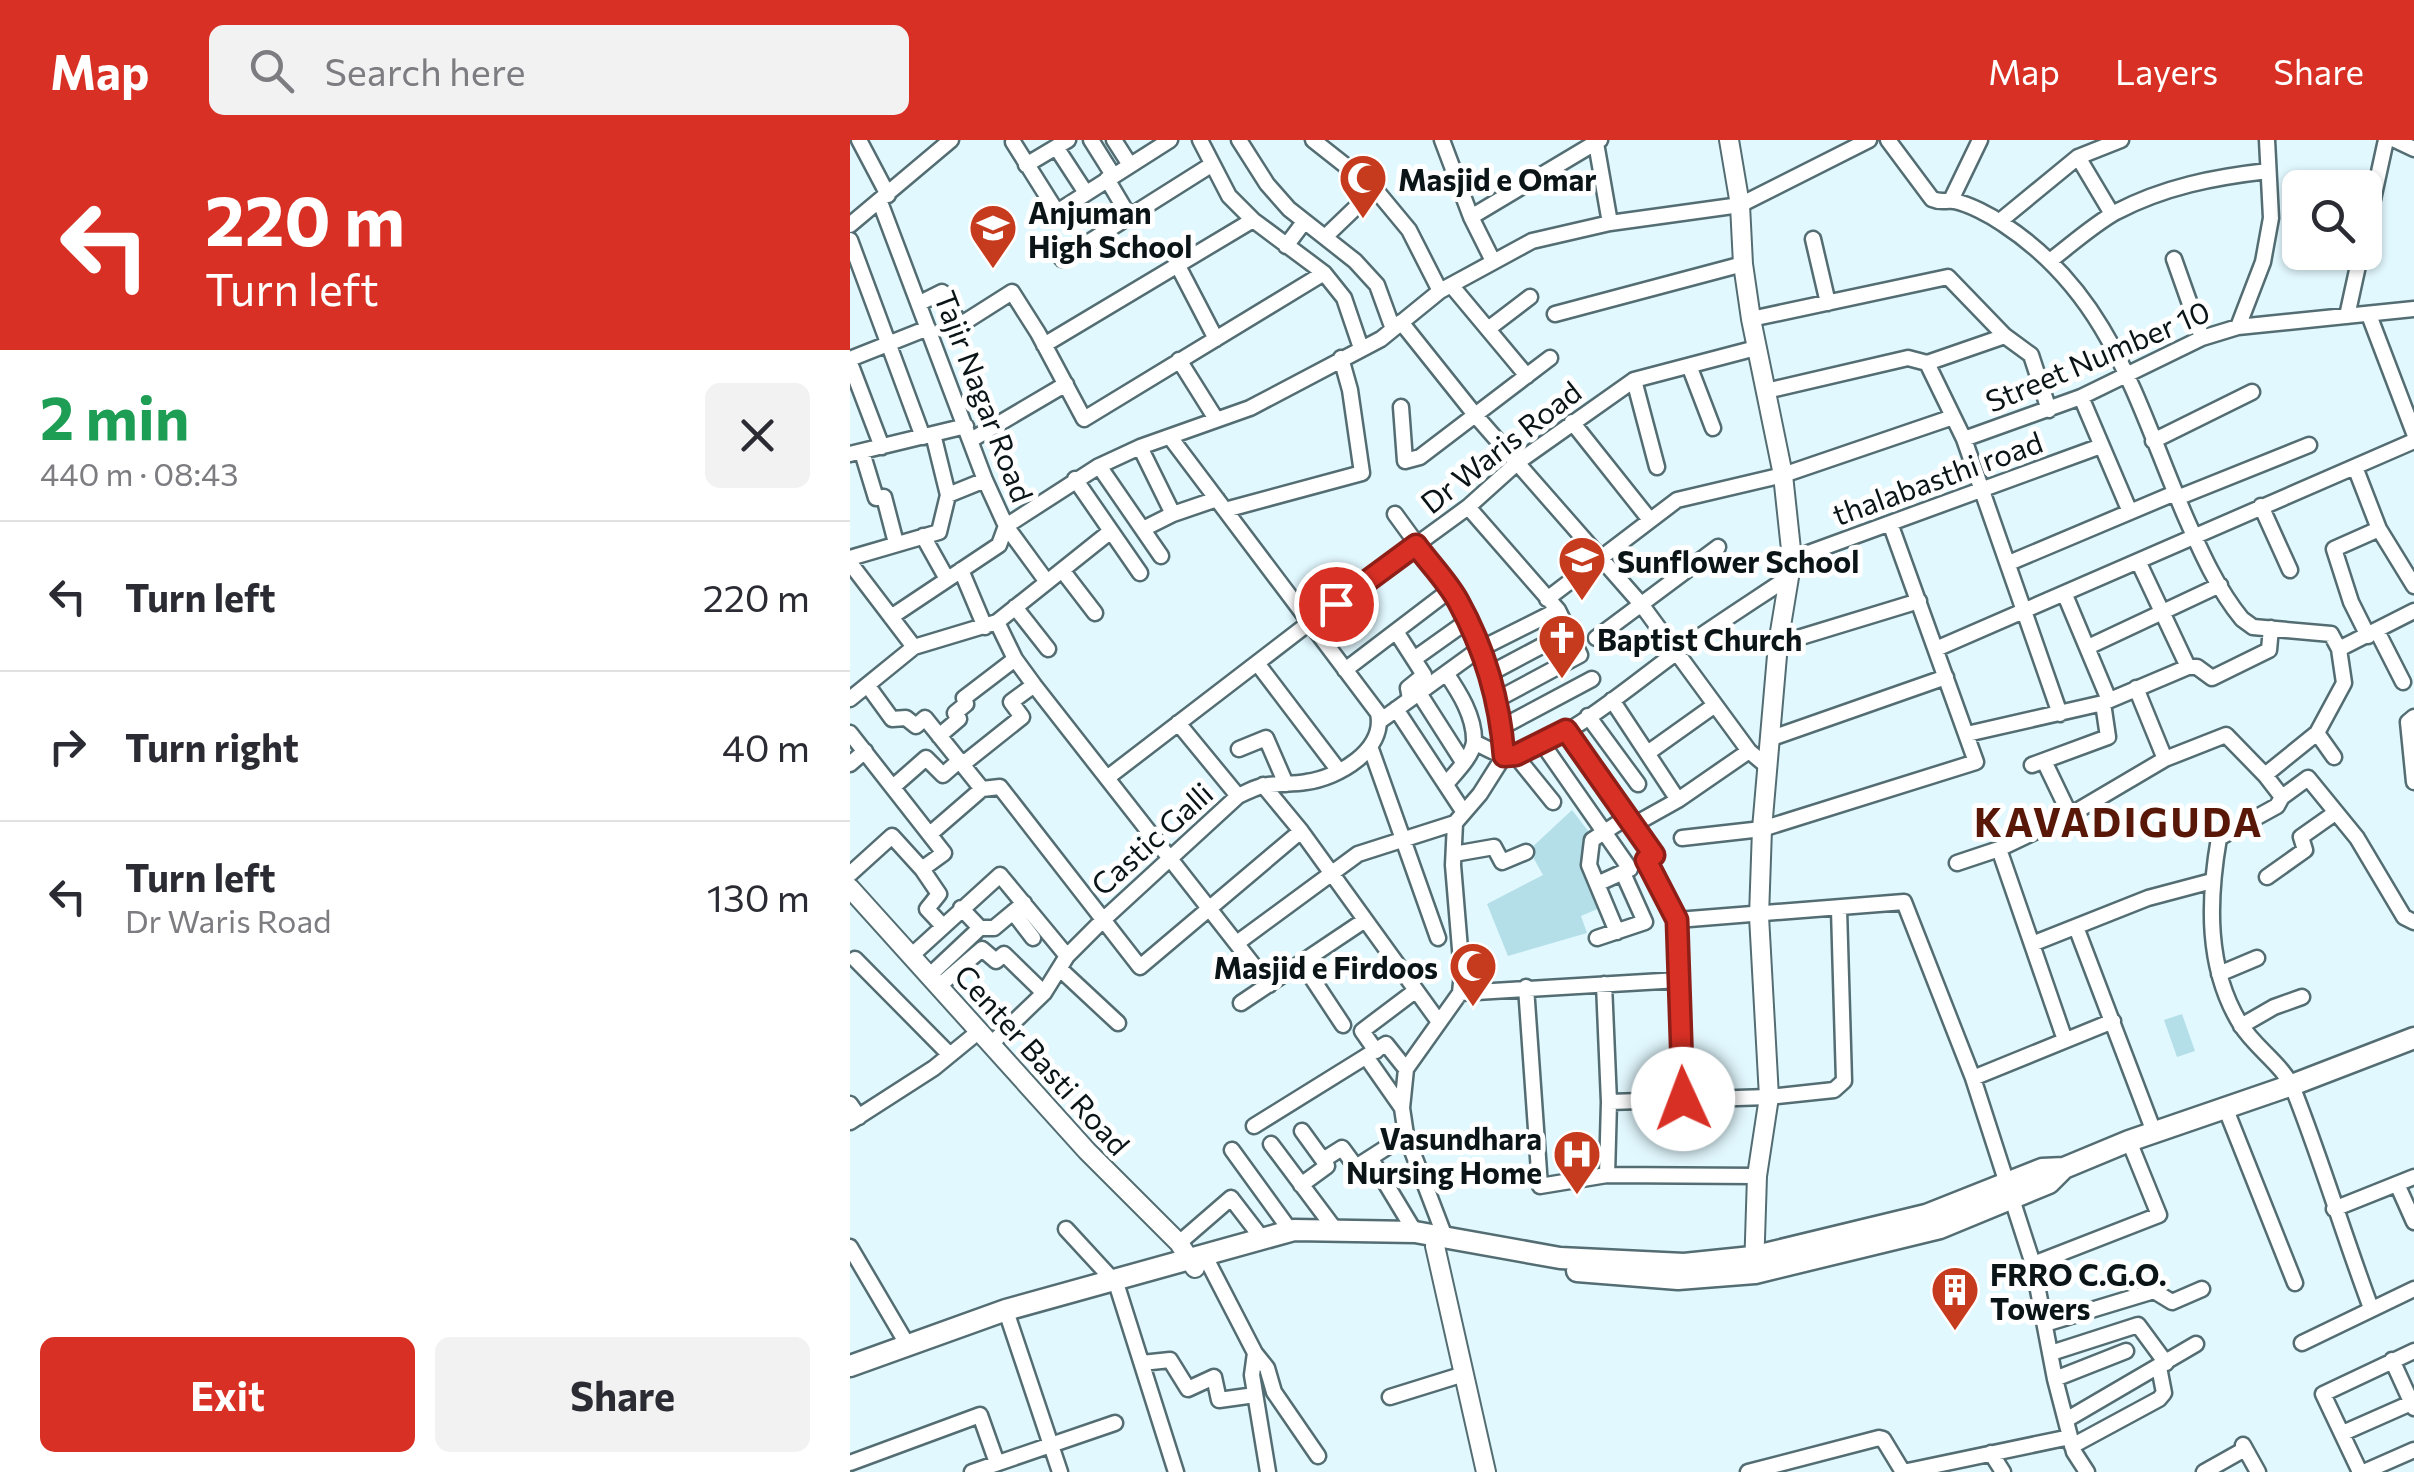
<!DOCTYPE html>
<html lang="en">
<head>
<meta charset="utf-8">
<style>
  :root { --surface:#fff; --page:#f2f2f3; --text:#2b2b33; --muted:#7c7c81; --line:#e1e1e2; --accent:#d93025 }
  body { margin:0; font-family:Commissioner,sans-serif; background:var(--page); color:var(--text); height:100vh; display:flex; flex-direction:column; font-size:38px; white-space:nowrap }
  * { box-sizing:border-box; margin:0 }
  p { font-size:32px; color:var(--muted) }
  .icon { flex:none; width:55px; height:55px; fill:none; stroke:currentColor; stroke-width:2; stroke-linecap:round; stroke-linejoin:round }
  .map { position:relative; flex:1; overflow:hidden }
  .sheet { display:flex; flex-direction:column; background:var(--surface); width:850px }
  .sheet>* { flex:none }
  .banner { background:#d93025; color:#fff; overflow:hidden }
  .tools { position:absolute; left:1432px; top:30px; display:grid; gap:20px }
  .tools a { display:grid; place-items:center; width:100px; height:100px; border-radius:15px; background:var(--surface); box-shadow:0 2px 8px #0004; font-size:50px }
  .pin { position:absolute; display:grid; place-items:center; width:85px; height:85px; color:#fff; margin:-42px; border:5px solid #fff; border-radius:50%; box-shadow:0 2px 10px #0007 }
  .me { position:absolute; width:110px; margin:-55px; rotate:358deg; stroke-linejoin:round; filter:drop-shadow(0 0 8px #0008) }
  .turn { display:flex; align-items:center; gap:35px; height:210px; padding:0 40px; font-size:45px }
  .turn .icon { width:130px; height:130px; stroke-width:2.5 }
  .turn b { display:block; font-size:70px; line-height:85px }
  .round { display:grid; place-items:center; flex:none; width:105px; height:105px; border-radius:15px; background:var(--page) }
  .overview { display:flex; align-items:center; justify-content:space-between; height:170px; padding:0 40px }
  h1 { font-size:60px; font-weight:700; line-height:75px; color:#1e9e55 }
  .action { display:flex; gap:20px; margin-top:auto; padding:20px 40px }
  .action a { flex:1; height:115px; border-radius:15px; background:var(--accent); color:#fff; font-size:40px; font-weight:700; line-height:115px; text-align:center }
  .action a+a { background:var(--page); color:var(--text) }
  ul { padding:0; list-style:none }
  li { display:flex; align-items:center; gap:30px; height:150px; padding:0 40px; border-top:2px solid var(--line) }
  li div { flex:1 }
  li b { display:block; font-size:38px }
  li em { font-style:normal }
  header { display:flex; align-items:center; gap:60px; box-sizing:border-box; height:140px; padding:0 50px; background:var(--accent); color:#fff }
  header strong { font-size:48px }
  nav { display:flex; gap:55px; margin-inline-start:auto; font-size:35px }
  .search { width:700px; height:90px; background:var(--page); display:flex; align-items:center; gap:25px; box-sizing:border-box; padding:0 35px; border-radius:15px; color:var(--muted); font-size:38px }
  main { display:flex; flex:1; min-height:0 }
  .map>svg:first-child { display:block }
</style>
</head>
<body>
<header>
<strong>Map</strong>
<div class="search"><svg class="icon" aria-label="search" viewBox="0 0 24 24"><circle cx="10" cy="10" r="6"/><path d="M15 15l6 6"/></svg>Search here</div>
<nav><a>Map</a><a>Layers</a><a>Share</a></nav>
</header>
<main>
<section class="sheet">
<div class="banner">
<div class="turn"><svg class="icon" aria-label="left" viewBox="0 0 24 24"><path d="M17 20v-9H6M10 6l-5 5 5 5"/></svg><div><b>220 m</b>Turn left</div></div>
</div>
<div class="overview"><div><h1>2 min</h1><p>440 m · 08:43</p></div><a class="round"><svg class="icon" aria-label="close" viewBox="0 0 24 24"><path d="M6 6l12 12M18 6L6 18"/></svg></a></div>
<ul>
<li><svg class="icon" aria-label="left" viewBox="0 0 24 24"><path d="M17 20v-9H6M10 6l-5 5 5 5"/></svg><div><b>Turn left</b></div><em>220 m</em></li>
<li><svg class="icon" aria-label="right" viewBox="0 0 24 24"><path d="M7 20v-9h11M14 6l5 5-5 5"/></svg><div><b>Turn right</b></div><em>40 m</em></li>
<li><svg class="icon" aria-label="left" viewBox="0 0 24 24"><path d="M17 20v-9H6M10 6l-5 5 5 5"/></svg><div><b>Turn left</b><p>Dr Waris Road</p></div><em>130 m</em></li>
</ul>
<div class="action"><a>Exit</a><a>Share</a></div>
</section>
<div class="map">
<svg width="1564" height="1332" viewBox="0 0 1564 1332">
  <rect width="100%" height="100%" fill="#e1f8fe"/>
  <!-- green -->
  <path fill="#b4dfe9" d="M722,670L742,696L734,712L752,767L731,776L737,793L658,816L637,764L693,735L679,710Z
    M1332,874L1345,911L1327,917L1314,880Z"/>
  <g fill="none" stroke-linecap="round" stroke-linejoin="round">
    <!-- minor casing -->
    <g stroke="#536d73" stroke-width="19">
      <path id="minor" d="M9,0L38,55
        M241,0L263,35
        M264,0L280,25
        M350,0L379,56L403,80L474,133L494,158L511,208
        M389,0L417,44L439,69L505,121L527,145L543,189
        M463,0L525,49L559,90L590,151
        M592,0L621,77L643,121
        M1038,0L1082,59C1091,63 1095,60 1104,61C1119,64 1140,75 1153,84C1262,155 1287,265 1336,378C1351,412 1368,450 1392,479L1403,487L1481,494L1489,509L1494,543L1467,593L1415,635L1432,657L1427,666L1369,698C1358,761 1356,829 1391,885C1405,908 1434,925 1444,951C1472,1022 1494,1096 1521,1168
        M1545,0L1564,9
        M163,2L207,72L320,0
        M746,3L760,83
        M206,7L236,53
        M1228,17L1262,74
        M176,25L218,0
        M257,39L279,76
        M1101,60L1130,0
        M30,62L135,340L156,386L149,405L41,477
        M621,77L750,0
        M1150,81L1228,17L1271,0
        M0,85L101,0
        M1515,96L1536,0
        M475,97L525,49
        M963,99L978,163
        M0,100L73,297
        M436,106L454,82
        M212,119L361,25
        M1324,119L1352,198
        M1201,120C1222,104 1243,85 1266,72C1314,47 1364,37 1418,31
        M327,124L366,199
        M601,145L677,236
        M70,163L92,152L110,185L162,152L188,193L234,279L474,133
        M705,174L893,124
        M1519,175L1564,293
        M1497,176L1511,112
        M901,179L1098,137L1155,196L1181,215L1199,270
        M551,182L626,276L791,464L899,611L918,627
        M1388,187L1413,122L1421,78L1417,0
        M638,189L680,157
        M194,205L403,80
        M0,219L78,188
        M329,220L366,279
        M0,223L32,307
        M1077,223L1155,196
        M840,228L863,288
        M784,240L807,327
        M916,251L1058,218L1077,223L1114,299L1210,574
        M1231,257L1280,372
        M551,267L555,321L570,317L700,218
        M722,282L800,380
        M1114,299L1231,257L1352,198L1388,187L1564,169
        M121,300L216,244
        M1303,301L1402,252
        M290,307L323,374
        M12,312L26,358L34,357L46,403
        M0,314L116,286
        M249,326L311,416
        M1505,327L1529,389L1564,446
        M225,339L290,433
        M98,355L135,340
        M1327,358L1459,305
        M1411,366L1440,430
        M618,367L708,470L730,515L648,559
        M375,370L512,333L500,250L491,218
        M545,374L607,459L648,559L652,587L654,616L630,654L605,683L603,725L612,833L610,853L556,929L552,968L556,995L595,1097
        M293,389L323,374L367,359
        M73,396L97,439
        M0,418L89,392L98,355L83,294
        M942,419L1251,306
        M0,423L64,507
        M1159,423L1325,353
        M1289,423L1338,527
        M111,430L135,487
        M212,430L245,473
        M197,442L156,386L249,326L290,307L400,268L531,199L590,151L682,101L760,83L890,65L1019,0
        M1215,455L1259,560
        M697,459L827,360L933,335L1103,277
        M165,467L198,509
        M147,482L165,519L184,545L419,845
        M1527,491L1553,542
        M547,493L574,535L558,548L560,559
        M1518,496L1501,462L1484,409L1529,389
        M746,498L868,407
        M928,504L1069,461
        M1238,507L1370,445
        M1086,509L1564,301
        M1489,509L1564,471
        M564,519L616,482
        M407,523L489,631
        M495,530L600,450
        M596,533C609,552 625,577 624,602C622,617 605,633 596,644
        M637,535L718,492
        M18,546L42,579L56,578L66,586L75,578L132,649
        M1286,548L1315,619
        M569,553L613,622
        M0,559L64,507L147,482L261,391
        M762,560L828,660
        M546,569L613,671
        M738,576L788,644
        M1564,577L1558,582L1564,642
        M530,581L628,510L708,470
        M328,583L388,656
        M652,587L742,539
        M717,590L805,715L797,720L827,780
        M0,593L94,713L72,729
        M1467,593L1484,617
        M1117,594L1253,563L1338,527H1347L1362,538L1419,510L1421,488
        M89,596L109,579L105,573L116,564L114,558L165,519
        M922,598L1096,537
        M624,602C637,608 652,619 667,615C719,599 779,547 823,515C861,488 900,463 939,437
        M692,603L780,729L747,744
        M389,609L416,598L436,644
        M521,609L588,798
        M799,612L865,565
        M665,615L703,662
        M1194,621L1220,675
        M0,624L15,611
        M113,624L172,577L161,562L184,545
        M1182,625L1258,597L1253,563
        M257,638L459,483L618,367L668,322L784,240L906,208
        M413,645L451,691L589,882
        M43,647L76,618L93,635L110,620
        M1432,657L1458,638L1507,698L1554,777L1564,782
        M785,684L828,660L899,611
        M80,694L132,649L150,647L290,827L451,691
        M832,698L912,689L1126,622L1040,383
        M1149,709L1215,900
        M604,714L644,707L652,722L676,712
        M1107,723L1149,709L1220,675L1315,619L1376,595L1415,635
        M0,734L42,696L72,729L89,754L77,769L92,785
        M1417,737L1455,710L1451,697L1485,673
        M111,768L130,788H144L174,763
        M163,772L183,798
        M1226,787L1304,992
        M767,792L739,725L742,700L779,676
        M747,798L795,782L773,733
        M387,803L508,714L605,683
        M1182,804L1298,758L1362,741
        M61,816L150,735L217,816
        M5,819L100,915
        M452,823L493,885
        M210,829L268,883
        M1369,834L1407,818
        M80,835L130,788
        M754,844L759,962L757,1035
        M89,846L132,809L146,821L154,814L194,853
        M676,847L690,1046L757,1035L907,1036
        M610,853L829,840
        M391,863L515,780
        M1391,886L1424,867L1452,857
        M140,905L194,853L217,816L253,780L388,656C395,653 402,649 409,647C424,642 441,645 456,642C488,638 536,610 528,573L320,297
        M526,911L512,891L565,851
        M517,918L552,968
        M1123,938L1183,1124L1205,1239L1224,1312L1237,1332
        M833,959L827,780L1054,762L1123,938L1263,881
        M759,962L919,957L984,950L994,941L989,769
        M0,964L9,977
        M1375,967L1445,1143
        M0,982L84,928L128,892
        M404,986L536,904L556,929
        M452,991L473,1020
        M421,1004L484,1088
        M382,1010L440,1090
        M521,1019L565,1092
        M1547,1044L1564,1082
        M451,1045L477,1026L473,1020L492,1008L506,1027L556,995
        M1484,1069L1564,1037
        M216,1089L263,1140
        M329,1103L381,1058L411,1097
        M0,1107L57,1204
        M359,1124L405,1213L402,1235L418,1332
        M1183,1124L1309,1075L1279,1001
        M268,1149L326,1332
        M159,1180L210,1332
        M1195,1184L1304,1151L1322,1162L1352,1149
        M1452,1203L1564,1149
        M405,1213L417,1228L424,1252L468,1316
        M1201,1213L1288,1185L1316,1223
        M1542,1220L1564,1268
        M292,1223L320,1220L338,1249L364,1237L369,1260L405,1255
        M1205,1239L1276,1211
        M540,1257L614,1234
        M1216,1280L1346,1204
        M1493,1293L1561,1263
        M1393,1305L1408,1332
        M1222,1306L1309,1259L1314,1253L1309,1227
        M1141,1313L1153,1332
        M0,1323L130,1275L147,1323
        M122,1332L265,1283
        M898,1332L1029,1298L1033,1299L1053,1332L1220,1297
        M1354,1332L1395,1309
        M1510,1332L1473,1254L1564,1211
        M1514,1332L1564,1310"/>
    </g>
    <!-- tertiary casing -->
    <g stroke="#536d73" stroke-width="22">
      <path id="tertiary" d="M879,0L890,65L893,124L901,179L933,335L942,419L928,504L912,689L909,776L919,957L907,1036L904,1131
        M0,748L237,1011L329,1103L345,1128
        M585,1106L636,1332"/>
    </g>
    <!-- primary casing -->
    <g stroke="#536d73" stroke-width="25">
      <path id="primary" d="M727,1131L828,1139L905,1133L1090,1088L1199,1043L1214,1028
        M0,1226L156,1170L444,1090L565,1092L710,1118L834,1124L902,1117L1076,1075L1192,1029L1214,1028L1279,1001L1442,945L1564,898"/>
    </g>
    <!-- minor -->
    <use href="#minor" stroke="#fff" stroke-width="14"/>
    <!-- tertiary -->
    <use href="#tertiary" stroke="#fff" stroke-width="18"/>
    <!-- primary -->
    <use href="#primary" stroke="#fff" stroke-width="20"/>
  </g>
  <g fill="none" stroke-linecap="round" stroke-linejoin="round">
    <!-- route casing -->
    <g stroke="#8d1f18" stroke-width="25">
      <path id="route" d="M486,464L566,405C579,423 597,441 608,461C634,508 650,562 654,616L666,615L716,590L804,715L796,720L827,780L833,959"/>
    </g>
    <!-- route -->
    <use href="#route" stroke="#d93025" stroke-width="18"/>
  </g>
  <!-- icons -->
  <defs>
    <g id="mosque-pin" transform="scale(2.5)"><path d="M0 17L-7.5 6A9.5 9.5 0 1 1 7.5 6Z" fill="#c63b1d" stroke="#fff"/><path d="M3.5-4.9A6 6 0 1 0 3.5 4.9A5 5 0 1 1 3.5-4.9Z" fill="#fff"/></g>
    <g id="school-pin" transform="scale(2.5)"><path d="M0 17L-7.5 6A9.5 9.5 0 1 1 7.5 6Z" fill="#c63b1d" stroke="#fff"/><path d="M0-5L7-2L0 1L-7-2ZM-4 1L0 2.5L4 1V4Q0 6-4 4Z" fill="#fff"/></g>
    <g id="church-pin" transform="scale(2.5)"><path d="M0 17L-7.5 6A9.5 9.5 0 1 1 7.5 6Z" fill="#c63b1d" stroke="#fff"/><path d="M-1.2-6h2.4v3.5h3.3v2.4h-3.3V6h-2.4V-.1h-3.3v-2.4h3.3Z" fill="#fff"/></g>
    <g id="hospital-pin" transform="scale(2.5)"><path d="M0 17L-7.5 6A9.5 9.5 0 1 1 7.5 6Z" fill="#c63b1d" stroke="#fff"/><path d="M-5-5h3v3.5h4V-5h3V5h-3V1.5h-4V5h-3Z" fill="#fff"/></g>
    <g id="building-pin" transform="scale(2.5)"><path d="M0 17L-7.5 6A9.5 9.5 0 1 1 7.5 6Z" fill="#c63b1d" stroke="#fff"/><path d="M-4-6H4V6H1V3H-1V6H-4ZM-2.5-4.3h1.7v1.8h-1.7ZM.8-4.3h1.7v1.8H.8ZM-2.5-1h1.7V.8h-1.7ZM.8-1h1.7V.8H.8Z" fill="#fff"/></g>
  </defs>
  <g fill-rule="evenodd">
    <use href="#mosque-pin" x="513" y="38"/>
    <use href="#school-pin" x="143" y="88"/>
    <use href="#school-pin" x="732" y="420"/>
    <use href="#church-pin" x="712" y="498"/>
    <use href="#mosque-pin" x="623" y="826"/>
    <use href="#hospital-pin" x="727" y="1014"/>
    <use href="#building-pin" x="1105" y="1150"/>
  </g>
  <g text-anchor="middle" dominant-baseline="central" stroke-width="10" stroke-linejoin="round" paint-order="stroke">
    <!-- poi labels -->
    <g font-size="30" font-weight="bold" fill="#0b1517" stroke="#fff" text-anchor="start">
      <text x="548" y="38">Masjid e Omar</text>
      <text x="178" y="71">Anjuman<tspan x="178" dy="34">High School</tspan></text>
      <text x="767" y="420">Sunflower School</text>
      <text x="747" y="498">Baptist Church</text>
      <text x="588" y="826" text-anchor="end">Masjid e Firdoos</text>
      <text x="692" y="997" text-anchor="end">Vasundhara<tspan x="692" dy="34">Nursing Home</tspan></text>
      <text x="1140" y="1133">FRRO C.G.O.<tspan x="1140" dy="34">Towers</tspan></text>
    </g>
    <!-- street labels -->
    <g font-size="30" fill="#0b1517" stroke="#fff">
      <text transform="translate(1247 215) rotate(-23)">Street Number 10</text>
      <text transform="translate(135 256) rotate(69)">Tajir Nagar Road</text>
      <text transform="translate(650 306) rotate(-38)">Dr Waris Road</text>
      <text transform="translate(1087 337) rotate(-20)">thalabasthi road</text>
      <text transform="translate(301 698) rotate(-42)">Castic Galli</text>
      <text transform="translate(193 919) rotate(48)">Center Basti Road</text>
    </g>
    <!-- district labels -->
    <g font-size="40" font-weight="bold" letter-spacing="2.5" fill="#591708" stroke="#fff">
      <text x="1269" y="680">KAVADIGUDA</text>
    </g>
  </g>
</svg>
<div class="tools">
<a><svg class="icon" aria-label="search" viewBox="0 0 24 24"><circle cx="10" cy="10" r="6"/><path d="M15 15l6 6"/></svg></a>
</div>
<div class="pin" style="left:486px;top:464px;background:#d93025"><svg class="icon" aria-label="arrive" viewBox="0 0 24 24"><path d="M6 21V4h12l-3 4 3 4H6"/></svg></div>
<svg class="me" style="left:833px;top:959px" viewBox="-20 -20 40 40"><circle r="19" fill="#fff"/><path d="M0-13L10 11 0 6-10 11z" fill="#d93025"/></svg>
</div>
</main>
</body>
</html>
